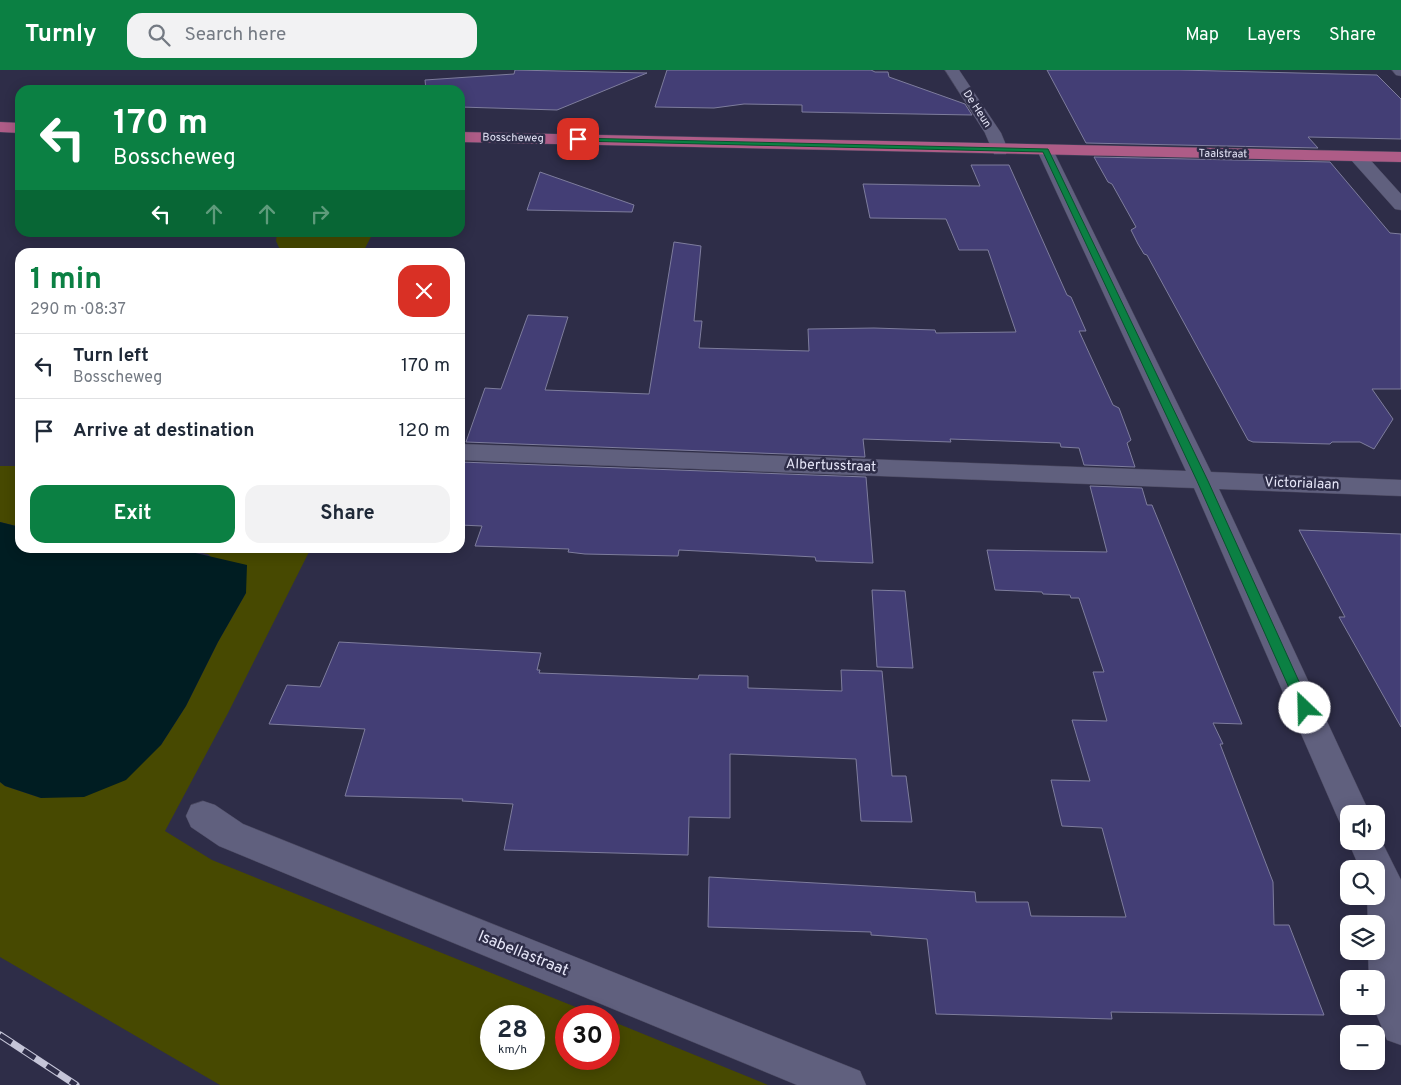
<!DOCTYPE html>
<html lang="en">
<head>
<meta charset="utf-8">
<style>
  :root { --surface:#fff; --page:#f2f2f3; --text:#1f2937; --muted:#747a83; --line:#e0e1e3; --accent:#0b8043 }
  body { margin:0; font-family:Overpass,sans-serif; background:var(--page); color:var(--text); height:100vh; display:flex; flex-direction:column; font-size:19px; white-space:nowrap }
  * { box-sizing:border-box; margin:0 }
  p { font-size:16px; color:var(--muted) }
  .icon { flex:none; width:28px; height:28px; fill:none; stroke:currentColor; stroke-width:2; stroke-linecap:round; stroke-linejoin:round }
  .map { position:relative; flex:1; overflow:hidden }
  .panel { position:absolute; left:15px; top:178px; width:450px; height:305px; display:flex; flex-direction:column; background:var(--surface); border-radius:15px; box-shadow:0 2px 12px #0003 }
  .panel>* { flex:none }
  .hud { position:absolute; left:15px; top:15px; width:450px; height:152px; border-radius:15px; box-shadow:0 2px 12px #0003; background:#0b8043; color:#fff; overflow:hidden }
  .fabs { position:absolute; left:1340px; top:735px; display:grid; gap:10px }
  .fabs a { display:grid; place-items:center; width:45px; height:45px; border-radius:10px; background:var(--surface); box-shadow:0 2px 12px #0003; font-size:25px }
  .speed { position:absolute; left:480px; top:935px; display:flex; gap:10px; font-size:25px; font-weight:700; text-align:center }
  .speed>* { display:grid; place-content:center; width:65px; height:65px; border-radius:50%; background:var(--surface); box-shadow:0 2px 12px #0003; line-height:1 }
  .speed small { font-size:12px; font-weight:400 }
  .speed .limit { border:8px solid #d22; background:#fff; color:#111 }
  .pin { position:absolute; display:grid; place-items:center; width:42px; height:42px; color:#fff; margin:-21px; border-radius:10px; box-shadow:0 2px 8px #0006 }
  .me { position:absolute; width:55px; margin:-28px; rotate:336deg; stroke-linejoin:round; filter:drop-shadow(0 0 4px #0008) }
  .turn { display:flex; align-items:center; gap:18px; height:105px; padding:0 15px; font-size:22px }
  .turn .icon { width:65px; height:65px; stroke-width:2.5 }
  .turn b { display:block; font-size:35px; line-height:42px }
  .lanes { display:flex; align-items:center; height:48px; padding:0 15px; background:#0003; justify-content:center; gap:25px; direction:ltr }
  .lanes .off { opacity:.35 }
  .round { display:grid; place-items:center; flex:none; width:52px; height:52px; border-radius:15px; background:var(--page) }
  .headline { display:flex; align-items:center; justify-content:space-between; height:85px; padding:0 15px }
  h1 { font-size:30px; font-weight:700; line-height:38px; color:var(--accent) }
  .primary-button { display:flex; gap:10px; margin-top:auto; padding:10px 15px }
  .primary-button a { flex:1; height:58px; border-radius:15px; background:var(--accent); color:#fff; font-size:20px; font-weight:700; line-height:58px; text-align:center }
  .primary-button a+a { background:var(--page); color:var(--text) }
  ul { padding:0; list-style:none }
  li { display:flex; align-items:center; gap:15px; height:65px; padding:0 15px; border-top:1px solid var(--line) }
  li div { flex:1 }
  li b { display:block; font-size:19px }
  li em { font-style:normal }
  header { display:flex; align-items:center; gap:30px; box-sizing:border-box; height:70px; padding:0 25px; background:var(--accent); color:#fff }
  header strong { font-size:24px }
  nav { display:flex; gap:28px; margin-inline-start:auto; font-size:18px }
  .search { width:350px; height:45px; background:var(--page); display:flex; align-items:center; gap:12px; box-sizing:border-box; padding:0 18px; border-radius:15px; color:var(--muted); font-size:19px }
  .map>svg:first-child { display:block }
</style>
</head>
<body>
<header>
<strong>Turnly</strong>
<div class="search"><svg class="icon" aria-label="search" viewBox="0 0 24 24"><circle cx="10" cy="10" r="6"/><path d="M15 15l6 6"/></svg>Search here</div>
<nav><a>Map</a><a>Layers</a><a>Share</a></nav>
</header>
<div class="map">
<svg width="1401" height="1015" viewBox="0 0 1401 1015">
  <rect width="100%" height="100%" fill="#2e2d48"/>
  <!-- green -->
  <path fill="#474901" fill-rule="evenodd" d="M277,163V162L373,163L363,182H281L276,171Z
    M0,396H20V457L0,452Z
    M174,478H311L228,643L165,761L212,790L598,946H566V989H609V950L768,1015H220L0,887V712L5,716L41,728L161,675L186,636L218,572L246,523L208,484ZM491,946H534V989H491Z"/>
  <!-- water -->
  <path fill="#001d22" d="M0,452L20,457V478H174L247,495L246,523L218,572L186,636L161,675L126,710L84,727L41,728L5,716L0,712Z"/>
  <!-- building -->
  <path fill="#433e75" stroke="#7e7d9d" d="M515,0L647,3L557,40L460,37V20H426L425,10L514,4Z
    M667,0H871L875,2H888L889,7L965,34L972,45L802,42V35L744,34L714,38L655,37Z
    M1047,0H1179L1377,5L1401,29V69L1308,67L1318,78L1086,73Z
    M1094,87L1330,92L1390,163L1401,164V319H1372L1393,349L1374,379L1360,372H1332L1330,374L1253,372L1248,370L1147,185L1144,184L1138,174L1131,160L1136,157L1112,114L1108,112Z
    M971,95H1009L1067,225L1071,227L1086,261H1079L1113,335L1119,338L1131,370L1127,373L1135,397L1084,395L1079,378L1061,377L1060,373L950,369L951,372L863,369L865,387L466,372L485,318L501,319L528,245L568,247L545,320L649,324L674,172L701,176L694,251H702L699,278L809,281L808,259L874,258L935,260L936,263L1016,262L988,180H959L946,149L870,148L863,114L980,116Z
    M540,102L634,135L632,142L527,140Z
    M460,392L866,407L873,493L816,491L815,487L679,480L678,486L585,484L568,482L569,479L475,476L482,456L460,455Z
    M1090,416L1142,418L1147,435H1152L1242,654L1213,653L1223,674H1220L1273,812L1274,855H1289L1324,945L1111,942L1112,949L936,944L927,869L871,865V862L708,857L709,807L975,822L976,832H1028L1031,846L1126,847L1102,758L1062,756L1051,710L1090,711L1072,650L1107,651L1093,602H1104L1079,528H1071L1070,525L1043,524L1042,522L995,520L987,480L1107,482Z
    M1299,460L1401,464V657L1339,547H1345Z
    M872,520L905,521L913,598L877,597Z
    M339,572L541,583L537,600H540L539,603L698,609L699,605L748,606V618L842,621L841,600L882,601L892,706H906L912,752L861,751L856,689L730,684V748L689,747L688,785L504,780L513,734L462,731L463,729L345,726L365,659L269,654L287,615L320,617Z"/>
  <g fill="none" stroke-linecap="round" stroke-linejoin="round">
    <!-- minor casing -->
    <g stroke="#49475e" stroke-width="1">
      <path id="minor" d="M945,0H959L1001,63L1008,80L1006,84H994L985,63Z
        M1392,0H1401V6L1396,5Z
        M1045,75L1051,76L1053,80L1211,402L1401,410V426L1219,419L1370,744H1349V757L1341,755L1336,744L1194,418L460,390V374L1186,401L1037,80L1039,76Z
        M1358,82L1364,83L1401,124V140L1395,139L1352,91L1350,87L1352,83Z
        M203,731L215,735L243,754L860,1001L866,1015H797L219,776L191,757L186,746L191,735Z
        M1376,760L1401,810V975L1387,970L1373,936H1376V909H1369L1368,881H1376V854H1368L1367,826H1376V799H1360L1348,771L1349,769V771H1376Z"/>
    </g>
    <!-- major casing -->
    <g stroke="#49475e" stroke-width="1">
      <path id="major" d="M0,52L20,53V63L0,62Z
        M460,62L1401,82V92L460,72Z"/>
    </g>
    <!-- minor -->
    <use href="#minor" fill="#60607e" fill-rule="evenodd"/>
    <!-- major -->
    <use href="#major" fill="#ae5c87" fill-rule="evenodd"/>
    <!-- rail casing -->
    <g stroke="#c5c5d8" stroke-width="7">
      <path id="rail" d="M0,965L76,1015"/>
    </g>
    <!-- rail -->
    <use href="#rail" stroke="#2e2d48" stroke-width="5" stroke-dasharray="14" stroke-linecap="butt"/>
  </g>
  <!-- route -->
  <path fill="#0b8043" stroke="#07532c" d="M576,68L1048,79L1208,411L1311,638L1309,642L1305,643L1300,642L1298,638L1197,411L1043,82L578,71L576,70Z"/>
  <g text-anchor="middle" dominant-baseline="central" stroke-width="5" stroke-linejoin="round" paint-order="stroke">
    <!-- far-street labels -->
    <g font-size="11" fill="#e6e6f8" stroke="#2e2d48">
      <text transform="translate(977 39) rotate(57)">De Heun</text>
      <text transform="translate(513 68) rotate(1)">Bosscheweg</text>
      <text transform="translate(1223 84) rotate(1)">Taalstraat</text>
    </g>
    <!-- street labels -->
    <g font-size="14" fill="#e6e6f8" stroke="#2e2d48">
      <text transform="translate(831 396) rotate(2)">Albertusstraat</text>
      <text transform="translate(1302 414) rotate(2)">Victorialaan</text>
    </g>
    <!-- near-street labels -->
    <g font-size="16" fill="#e6e6f8" stroke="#2e2d48">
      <text transform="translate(523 884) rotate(22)">Isabellastraat</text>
    </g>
  </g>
</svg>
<div class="fabs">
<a><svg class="icon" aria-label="sound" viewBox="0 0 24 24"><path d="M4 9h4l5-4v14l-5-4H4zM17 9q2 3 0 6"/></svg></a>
<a><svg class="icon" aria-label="search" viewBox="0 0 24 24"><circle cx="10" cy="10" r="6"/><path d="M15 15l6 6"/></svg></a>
<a><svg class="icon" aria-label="layers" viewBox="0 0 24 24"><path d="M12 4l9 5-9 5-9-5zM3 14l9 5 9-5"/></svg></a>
<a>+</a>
<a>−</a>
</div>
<div class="speed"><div>28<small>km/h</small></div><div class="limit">30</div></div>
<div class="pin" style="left:578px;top:69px;background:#d93025"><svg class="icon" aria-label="arrive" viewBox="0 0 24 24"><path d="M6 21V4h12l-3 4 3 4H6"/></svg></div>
<svg class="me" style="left:1305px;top:638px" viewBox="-20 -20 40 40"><circle r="19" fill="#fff"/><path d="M0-13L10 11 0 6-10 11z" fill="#0b8043"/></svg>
<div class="hud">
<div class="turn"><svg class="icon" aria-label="left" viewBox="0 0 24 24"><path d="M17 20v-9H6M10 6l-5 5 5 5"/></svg><div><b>170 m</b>Bosscheweg</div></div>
<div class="lanes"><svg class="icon" aria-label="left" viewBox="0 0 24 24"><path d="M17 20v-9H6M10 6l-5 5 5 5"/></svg><svg class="icon off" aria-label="ahead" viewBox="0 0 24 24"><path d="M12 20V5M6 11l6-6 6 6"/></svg><svg class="icon off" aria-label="ahead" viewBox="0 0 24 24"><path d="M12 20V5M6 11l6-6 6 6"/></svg><svg class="icon off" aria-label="right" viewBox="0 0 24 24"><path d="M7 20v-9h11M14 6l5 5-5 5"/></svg></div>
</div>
<section class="panel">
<div class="headline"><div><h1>1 min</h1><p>290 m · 08:37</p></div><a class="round" style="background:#d93025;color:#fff"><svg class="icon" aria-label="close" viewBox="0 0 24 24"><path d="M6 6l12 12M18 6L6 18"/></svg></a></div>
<ul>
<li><svg class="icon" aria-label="left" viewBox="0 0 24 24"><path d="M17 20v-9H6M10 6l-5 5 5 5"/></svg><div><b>Turn left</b><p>Bosscheweg</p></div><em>170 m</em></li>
<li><svg class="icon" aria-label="arrive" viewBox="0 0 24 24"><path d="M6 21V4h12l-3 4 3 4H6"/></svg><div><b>Arrive at destination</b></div><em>120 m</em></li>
</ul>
<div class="primary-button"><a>Exit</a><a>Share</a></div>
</section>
</div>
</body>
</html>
